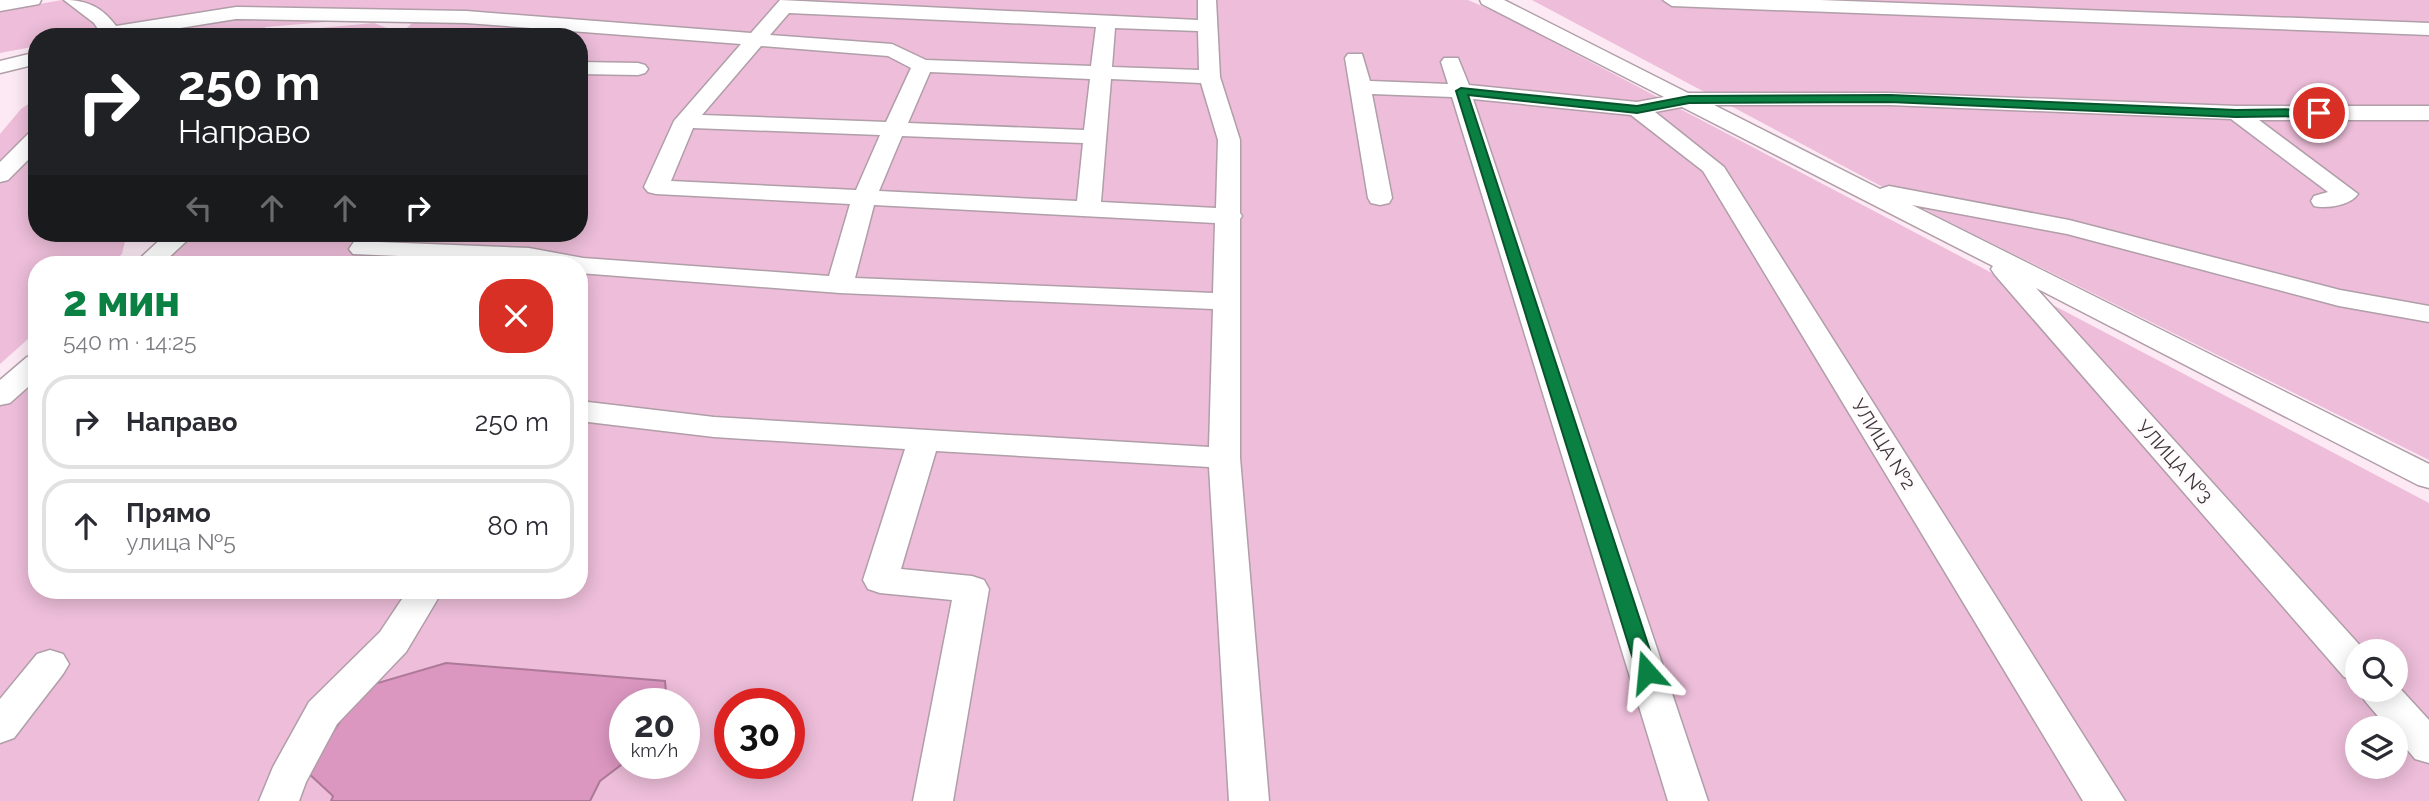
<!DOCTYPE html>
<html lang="ru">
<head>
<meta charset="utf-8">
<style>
  :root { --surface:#fff; --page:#f7f7f7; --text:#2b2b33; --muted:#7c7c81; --line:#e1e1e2; --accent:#0b8043 }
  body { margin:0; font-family:Raleway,sans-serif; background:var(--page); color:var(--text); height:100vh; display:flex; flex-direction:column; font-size:26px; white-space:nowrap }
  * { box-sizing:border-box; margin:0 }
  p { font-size:23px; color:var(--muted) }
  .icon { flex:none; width:38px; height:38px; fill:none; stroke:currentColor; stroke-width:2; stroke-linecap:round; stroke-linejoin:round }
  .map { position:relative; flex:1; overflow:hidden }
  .sheet { position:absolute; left:28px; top:256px; width:560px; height:343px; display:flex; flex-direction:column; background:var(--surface); border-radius:28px; box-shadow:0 4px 18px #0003 }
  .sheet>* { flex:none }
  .top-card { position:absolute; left:28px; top:28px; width:560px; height:214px; border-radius:28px; box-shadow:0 4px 18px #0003; background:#202124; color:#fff; overflow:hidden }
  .fabs { position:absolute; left:2345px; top:639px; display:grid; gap:14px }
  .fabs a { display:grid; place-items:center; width:63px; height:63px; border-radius:50%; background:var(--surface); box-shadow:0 4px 18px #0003; font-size:35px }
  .speed { position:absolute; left:609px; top:688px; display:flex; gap:14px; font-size:35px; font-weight:700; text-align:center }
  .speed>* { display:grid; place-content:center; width:91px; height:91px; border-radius:50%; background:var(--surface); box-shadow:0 4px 18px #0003; line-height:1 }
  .speed small { font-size:18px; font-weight:400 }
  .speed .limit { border:10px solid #d22; background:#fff; color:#111 }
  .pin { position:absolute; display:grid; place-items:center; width:60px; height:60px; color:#fff; margin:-30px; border:4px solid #fff; border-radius:50%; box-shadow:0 2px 7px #0007 }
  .me { position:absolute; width:77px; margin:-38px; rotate:342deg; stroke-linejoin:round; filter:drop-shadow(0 0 5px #0008) }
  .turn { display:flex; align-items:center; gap:24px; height:147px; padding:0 35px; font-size:32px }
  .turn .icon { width:91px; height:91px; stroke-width:2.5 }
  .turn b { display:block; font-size:49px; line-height:60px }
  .lanes { display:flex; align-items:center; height:66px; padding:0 35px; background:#0003; justify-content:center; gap:35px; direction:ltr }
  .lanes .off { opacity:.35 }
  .round { display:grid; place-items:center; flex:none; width:74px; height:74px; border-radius:28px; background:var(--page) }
  .summary { display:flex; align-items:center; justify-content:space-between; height:119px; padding:0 35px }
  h1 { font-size:42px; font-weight:800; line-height:52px; color:var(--accent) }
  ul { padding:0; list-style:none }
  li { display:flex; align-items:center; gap:21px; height:94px; margin:0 14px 10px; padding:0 21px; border:4px solid var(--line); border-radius:28px }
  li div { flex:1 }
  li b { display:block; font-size:26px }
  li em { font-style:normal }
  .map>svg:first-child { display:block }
</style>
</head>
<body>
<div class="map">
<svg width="2429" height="801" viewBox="0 0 2429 801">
  <rect width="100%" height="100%" fill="#fce9f3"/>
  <!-- green -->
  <path fill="#edbdd9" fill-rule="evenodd" d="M62,0H1468L1496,12L2429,503V801H0V383L37,351V590H579V264H136L172,233H579V37H397L422,14L266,27L253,37H120L125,27L79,37H37V46L0,53V11ZM2357,651H2396V690H2357ZM625,704H684V763H625ZM730,704H789V763H730ZM2357,728H2396V766H2357Z
    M1532,0H2429V460L1939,217Z
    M374,23L387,28L378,37H270L309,29Z
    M37,98V233H127L122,254L111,264H37V331L0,364V134L21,109Z"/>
  <!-- water -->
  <path fill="#dc97c1" stroke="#ac7a98" stroke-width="2" d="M446,663L665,681L667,703L625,704V762L600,781L590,801H331L333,796L306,771L364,687Z"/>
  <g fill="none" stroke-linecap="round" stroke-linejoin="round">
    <!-- minor casing -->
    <g stroke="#b09ea8" stroke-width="3">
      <path id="minor" d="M0,0H41L39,4L0,11Z
        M64,0C87,0 102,7 116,26L236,7L466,11L751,33L780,0L1198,20V0H1216L1220,77L1240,140V213L1242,216L1240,219V458L1269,801H1229L1209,467L936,451L901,569L972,576L984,580L989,589L953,801H913L952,600L880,593L868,589L863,580L905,449L714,437L588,422L579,424V404L588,402L714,417L1209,447L1213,309L840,293L579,273V264L353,254L349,249L360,233H384L379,242L529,248L583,258L829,276L850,204L656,194L648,192L644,187L674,121L741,44L466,23L236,19L124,37H96L100,32L94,23ZM789,13L1096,27L1091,66L926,60L892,44L770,35ZM1115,28L1198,31L1199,70L1112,67ZM761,46L888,56L911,68L886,122L702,115ZM930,72L1090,79L1084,130L908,123ZM1111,79L1201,83L1218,140L1216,208L1101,202ZM693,128L880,135L856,190L671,181ZM902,136L1083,143L1077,201L879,191ZM874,205L1215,223L1213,293L855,278Z
        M1480,0H1504L1688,93H1890L2236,106H2429V120H2259L2358,194C2351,205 2327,209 2314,206L2311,201L2314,196L2328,192L2231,119L1890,105H1714L1880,189L1889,186L2069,220L2340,290L2429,306V322L2339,306L2067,234L1912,205L2429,464V488L2418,485L2036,288L2365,651H2357V681L2344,677L1995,275L1991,269L1993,266L1682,107L1655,112L1724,167L2125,801H2083L1703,171L1631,115L1473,99L1708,801H1668L1452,97L1372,94L1392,198L1389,203L1380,205L1371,203L1368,198L1345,58L1348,54H1362L1370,81L1448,84L1441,62L1444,58H1458L1469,85L1637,102L1664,97L1482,4Z
        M1663,0H1820L2429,23V35L1672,6Z
        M37,52V64L0,73V61Z
        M579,62L638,63L645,65L648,69L645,73L638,75L579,74Z
        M37,131V151L8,180L0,182V162L29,133Z
        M167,233H195L162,264H134Z
        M37,354V379L10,403L0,405V380L27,357Z
        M408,590H443L406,652L337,724L306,782L299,801H259L273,767L309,702L380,632Z
        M50,650L63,654L69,664L63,674L14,738L0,743V699L37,654Z
        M2396,684L2429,720V763L2415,759L2396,736V728H2388L2365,701L2359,690H2396Z"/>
    </g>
    <!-- minor -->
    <use href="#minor" fill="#fff" fill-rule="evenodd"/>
  </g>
  <!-- route -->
  <path fill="#0b8043" stroke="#07532c" stroke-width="2" d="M1461,88L1637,106L1689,96L1890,95L2236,110L2319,109L2325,113L2319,116L2236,117L1890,102L1689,103L1637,113L1468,95L1657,672L1654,678L1647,680L1640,678L1637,672L1456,91Z"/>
  <g text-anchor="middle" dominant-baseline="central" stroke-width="7" stroke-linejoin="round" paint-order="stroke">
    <!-- street labels -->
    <g font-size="19" fill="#3d363a" stroke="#fffbfd">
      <text transform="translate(1884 444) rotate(58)">УЛИЦА №2</text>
      <text transform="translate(2175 461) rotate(48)">УЛИЦА №3</text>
    </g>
  </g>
</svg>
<div class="fabs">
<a><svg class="icon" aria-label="search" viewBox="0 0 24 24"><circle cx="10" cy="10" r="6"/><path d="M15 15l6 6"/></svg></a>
<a><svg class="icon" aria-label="layers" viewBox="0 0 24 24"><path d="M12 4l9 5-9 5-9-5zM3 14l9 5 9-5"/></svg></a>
</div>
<div class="speed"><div>20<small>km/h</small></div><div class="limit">30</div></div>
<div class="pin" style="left:2319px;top:113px;background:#d93025"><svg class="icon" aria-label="arrive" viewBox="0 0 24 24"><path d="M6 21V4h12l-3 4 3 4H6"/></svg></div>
<svg class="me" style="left:1647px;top:672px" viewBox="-20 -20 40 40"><path d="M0-17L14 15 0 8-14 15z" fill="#0b8043" stroke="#fff" stroke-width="4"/></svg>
<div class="top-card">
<div class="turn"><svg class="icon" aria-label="right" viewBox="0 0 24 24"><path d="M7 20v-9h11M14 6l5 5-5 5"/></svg><div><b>250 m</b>Направо</div></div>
<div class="lanes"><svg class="icon off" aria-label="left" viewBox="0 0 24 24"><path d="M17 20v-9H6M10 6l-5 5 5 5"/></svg><svg class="icon off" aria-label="ahead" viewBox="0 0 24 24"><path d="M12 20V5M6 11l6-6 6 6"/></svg><svg class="icon off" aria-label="ahead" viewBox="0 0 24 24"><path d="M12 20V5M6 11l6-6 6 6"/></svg><svg class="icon" aria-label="right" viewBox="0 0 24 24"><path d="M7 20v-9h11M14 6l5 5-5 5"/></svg></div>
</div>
<section class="sheet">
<div class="summary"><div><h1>2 мин</h1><p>540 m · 14:25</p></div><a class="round" style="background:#d93025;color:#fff"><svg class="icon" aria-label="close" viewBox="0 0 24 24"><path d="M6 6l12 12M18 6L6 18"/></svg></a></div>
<ul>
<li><svg class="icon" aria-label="right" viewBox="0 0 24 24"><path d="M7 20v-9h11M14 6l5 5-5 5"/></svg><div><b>Направо</b></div><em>250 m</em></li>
<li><svg class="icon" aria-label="ahead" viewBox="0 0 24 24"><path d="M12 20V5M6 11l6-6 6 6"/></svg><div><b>Прямо</b><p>улица №5</p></div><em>80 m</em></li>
</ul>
</section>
</div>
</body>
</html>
